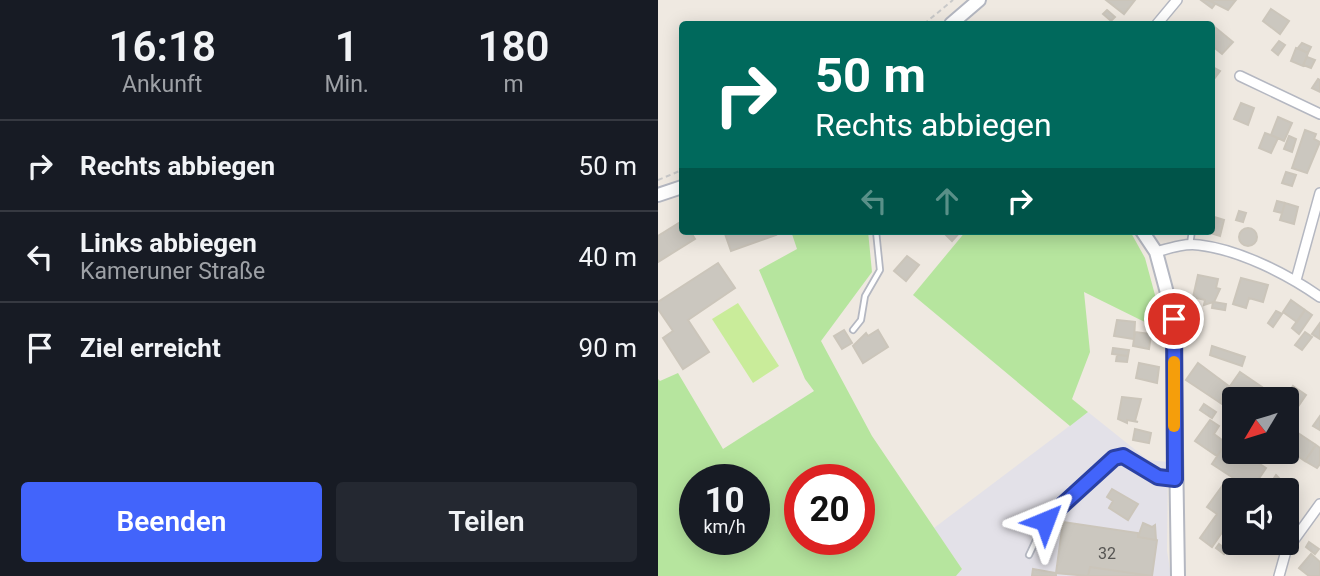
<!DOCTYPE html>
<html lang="de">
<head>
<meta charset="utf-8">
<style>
  :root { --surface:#171b24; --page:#242831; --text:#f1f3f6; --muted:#9ea1a6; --line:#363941; --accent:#4264fb }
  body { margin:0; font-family:Roboto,sans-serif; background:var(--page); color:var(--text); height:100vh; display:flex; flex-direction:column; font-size:26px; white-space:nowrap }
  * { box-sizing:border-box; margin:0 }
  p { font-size:23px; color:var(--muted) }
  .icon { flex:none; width:38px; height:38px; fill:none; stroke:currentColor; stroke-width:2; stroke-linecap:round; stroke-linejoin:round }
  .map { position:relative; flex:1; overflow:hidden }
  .panel { display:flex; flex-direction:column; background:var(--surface); width:658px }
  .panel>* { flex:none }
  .top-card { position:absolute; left:21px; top:21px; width:536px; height:214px; border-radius:7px; box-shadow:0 4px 18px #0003; background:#00695c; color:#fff; overflow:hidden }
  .needle { width:46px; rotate:232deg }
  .fabs { position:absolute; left:564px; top:387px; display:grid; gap:14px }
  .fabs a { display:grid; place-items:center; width:77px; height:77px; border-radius:7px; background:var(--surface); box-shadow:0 4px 18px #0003; font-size:35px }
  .speed { position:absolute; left:21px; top:464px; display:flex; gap:14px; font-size:35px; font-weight:700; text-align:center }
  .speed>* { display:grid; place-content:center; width:91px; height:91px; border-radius:50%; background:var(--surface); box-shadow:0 4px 18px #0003; line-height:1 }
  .speed small { font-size:18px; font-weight:400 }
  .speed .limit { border:10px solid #d22; background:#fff; color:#111 }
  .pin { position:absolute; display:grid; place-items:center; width:60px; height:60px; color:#fff; margin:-30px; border:4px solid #fff; border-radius:50%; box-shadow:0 2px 7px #0007 }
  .me { position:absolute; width:77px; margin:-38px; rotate:44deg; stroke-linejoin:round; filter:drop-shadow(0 0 5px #0008) }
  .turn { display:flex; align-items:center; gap:24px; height:147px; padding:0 21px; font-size:32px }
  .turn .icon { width:91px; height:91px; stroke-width:2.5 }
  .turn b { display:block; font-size:49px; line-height:60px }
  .lanes { display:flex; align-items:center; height:66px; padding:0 21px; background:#0003; justify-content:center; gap:35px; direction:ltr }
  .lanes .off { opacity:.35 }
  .eta { display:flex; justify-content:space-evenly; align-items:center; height:119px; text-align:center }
  .eta b { font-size:42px; font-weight:600; line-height:49px }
  .cta { display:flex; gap:14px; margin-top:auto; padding:14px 21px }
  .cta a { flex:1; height:80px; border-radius:7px; background:var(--accent); color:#fff; font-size:28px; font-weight:600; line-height:80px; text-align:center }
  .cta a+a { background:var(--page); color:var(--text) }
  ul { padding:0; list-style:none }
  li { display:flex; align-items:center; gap:21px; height:91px; padding:0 21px; border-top:2px solid var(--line) }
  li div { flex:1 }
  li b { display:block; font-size:26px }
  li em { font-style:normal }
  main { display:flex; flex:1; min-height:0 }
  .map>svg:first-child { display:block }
</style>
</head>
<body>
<main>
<section class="panel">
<div class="eta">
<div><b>16:18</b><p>Ankunft</p></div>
<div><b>1</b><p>Min.</p></div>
<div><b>180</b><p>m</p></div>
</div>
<ul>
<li><svg class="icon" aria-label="right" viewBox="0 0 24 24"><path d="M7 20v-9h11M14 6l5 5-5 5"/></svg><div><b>Rechts abbiegen</b></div><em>50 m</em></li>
<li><svg class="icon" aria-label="left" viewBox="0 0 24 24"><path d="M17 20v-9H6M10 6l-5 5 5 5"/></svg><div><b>Links abbiegen</b><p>Kameruner Straße</p></div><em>40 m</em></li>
<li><svg class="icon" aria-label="arrive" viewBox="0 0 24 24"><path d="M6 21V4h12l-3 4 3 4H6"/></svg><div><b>Ziel erreicht</b></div><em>90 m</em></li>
</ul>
<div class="cta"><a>Beenden</a><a>Teilen</a></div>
</section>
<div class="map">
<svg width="662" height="576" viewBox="0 0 662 576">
  <rect width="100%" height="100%" fill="#efe9e1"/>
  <!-- industrial -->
  <path fill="#e3e1e8" d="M430,412L490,460L510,462L509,551L513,576H298L304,569L276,528Z"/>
  <!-- green -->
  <path fill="#b6e59e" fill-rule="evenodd" d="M133,231H210L214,272L163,341L214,436L304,569L298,576H0V379L2,381L20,373L65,449L156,391L147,379L101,270L139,249ZM37,480H96V539H37ZM142,480H201V539H142Z
    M308,231H472L487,258L507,332L426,292L432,352L414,399L430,412L412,426L255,295Z"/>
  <!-- pitch -->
  <path fill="#c9ec9a" d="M80,303L121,366L95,383L54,319Z"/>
  <!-- building -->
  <path fill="#cbc7bf" stroke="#cbc5ba" stroke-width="2" d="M448,0H477L466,14Z
    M543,0H553L557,4L554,8Z
    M578,0L570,10L552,1L553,0Z
    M613,9L631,21L622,34L605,21Z
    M449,10L457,17L453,21L445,14Z
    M553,24L575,42L564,54L553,45Z
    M621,41L627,45L620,55L614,50Z
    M644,43L653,47L650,53L640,48Z
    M638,48L650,53L645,66L633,61Z
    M649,57L657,60L653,68L645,65Z
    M553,66L562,71L553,83Z
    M660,79L662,80V92L654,88Z
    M583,103L596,108L590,125L576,119Z
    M620,117L634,123L626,141L613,135Z
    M647,130L658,134L656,139L662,142L649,173L634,168Z
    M607,133L620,138L613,153L601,148Z
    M631,136L638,139L634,152L626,149Z
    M628,172L638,175L634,186L624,183Z
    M619,201L627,203L624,213L616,211Z
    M627,203L640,207L636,224L622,220Z
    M581,211L588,213L585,222L578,220Z
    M553,216L566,220L562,236L546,231H553Z
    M24,221V231H32L37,239L0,262V236Z
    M581 237a9 9 0 1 1 18 0a9 9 0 1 1-18 0Z
    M66,231H116L118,235L73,251Z
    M284,231H303L294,241Z
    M249,256L261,265L248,281L236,271Z
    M60,263L77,288L30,320L51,352L25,369L5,338L15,331L0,309V302Z
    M540,275L560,279L558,288L562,289L556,302L568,304L567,310L554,308L555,302L546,305L547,300L535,297Z
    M583,278L610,285L605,302L591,298L588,308L575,304Z
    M633,300L647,310L639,322L625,312Z
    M647,310L654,315L641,334L634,328Z
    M618,311L624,314L615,327L610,323Z
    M459,320L477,322L476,339L456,336Z
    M662,323V339L654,334Z
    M186,330L194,343L184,349L176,336Z
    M220,330L230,347L205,363L195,346L208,333L210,336Z
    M477,332L493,334L491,349L475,346Z
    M647,332L654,337L644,350L637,345Z
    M554,346L587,357L584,366L552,355Z
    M455,348L471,350L470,356L454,354Z
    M459,355L470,356L469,362L458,361Z
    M481,363L501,367L499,383L478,378Z
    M540,363L572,387L561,402L528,380Z
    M582,372L604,387L596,399H576V412L561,402Z
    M635,386L648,395L628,424L626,399Z
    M464,397L483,399L477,421L480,422L469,420V423L460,419Z
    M546,404L558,412L554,418L542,410Z
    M662,416V430L655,426Z
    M552,420L561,426L556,434L568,443L559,456L537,441Z
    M628,425L658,445L647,461L628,448Z
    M477,429L493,433L491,443L475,440Z
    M568,443L576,452H583L608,468L596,486L601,487L599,490H583L586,485L554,464Z
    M658,445L662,448V464L659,468L647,461Z
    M618,475L634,492L628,500V490H608Z
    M565,485L576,493V515L554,547L542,538L559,514L549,507Z
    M454,489L480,504L470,520L451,508L455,501L449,497Z
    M405,522L480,533V537L499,540L494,576L432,567L430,576L398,573Z
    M485,523L494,527L497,525L498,540L480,537Z
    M575,524L576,525V538L569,533Z
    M651,542L661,549L657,554L648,547Z
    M561,544L569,550L566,554L558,548Z
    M653,554L662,562V576H651L641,568Z
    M432,567L487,575V576H430Z
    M375,569L398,573V576H374Z"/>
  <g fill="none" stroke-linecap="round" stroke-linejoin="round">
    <!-- service casing -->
    <g stroke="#b4b7c1" stroke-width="8">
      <path id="service" d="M532,244L534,231
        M195,330L203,320L207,296L222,270L218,231
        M371,555L387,521L456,458L465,456L500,477L516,479"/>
    </g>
    <!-- minor casing -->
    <g stroke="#b4b7c1" stroke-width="12">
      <path id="minor" d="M499,24L519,0
        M582,76L662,114
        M498,252C512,248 527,243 541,245C582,250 629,274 662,297
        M638,280L662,193
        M621,576L628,551L662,504"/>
    </g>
    <!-- tertiary casing -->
    <g stroke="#b4b7c1" stroke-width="16">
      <path id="tertiary" d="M293,24L321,0
        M0,195L24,187
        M484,231L498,252L516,319L520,576"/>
    </g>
    <!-- path -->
    <path stroke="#c9c9c9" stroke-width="2" stroke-dasharray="5 3.5" stroke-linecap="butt" d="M266,24L295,0
      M0,180L24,170"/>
    <!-- service -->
    <use href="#service" stroke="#fff" stroke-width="4.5"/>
    <!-- minor -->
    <use href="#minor" stroke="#fff" stroke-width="9"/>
    <!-- tertiary -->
    <use href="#tertiary" stroke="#fff" stroke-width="12"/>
  </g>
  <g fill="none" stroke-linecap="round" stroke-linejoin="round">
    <!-- route casing -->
    <g stroke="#2b41a3" stroke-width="18">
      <path id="route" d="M387,521L456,458L465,456L500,477L517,479L516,319"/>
    </g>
    <!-- route -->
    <use href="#route" stroke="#4264fb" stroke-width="12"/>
    <!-- slow -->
    <path stroke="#f59e0b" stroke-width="12" d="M516,362V426"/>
  </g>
  <g text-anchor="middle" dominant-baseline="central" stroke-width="5" stroke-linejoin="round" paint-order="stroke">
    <!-- number labels -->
    <g font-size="16" fill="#555452">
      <text x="449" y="553">32</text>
    </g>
  </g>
</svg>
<div class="fabs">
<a><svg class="needle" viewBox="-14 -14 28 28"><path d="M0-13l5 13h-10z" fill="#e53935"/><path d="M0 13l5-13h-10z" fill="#9ea1a6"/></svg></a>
<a><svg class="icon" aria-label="sound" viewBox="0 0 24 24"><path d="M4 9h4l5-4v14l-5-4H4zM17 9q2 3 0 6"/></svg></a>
</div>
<div class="speed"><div>10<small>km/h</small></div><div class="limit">20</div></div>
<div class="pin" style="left:516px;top:319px;background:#d93025"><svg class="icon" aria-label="arrive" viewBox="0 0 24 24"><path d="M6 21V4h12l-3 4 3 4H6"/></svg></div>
<svg class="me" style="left:387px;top:521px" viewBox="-20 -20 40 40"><path d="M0-17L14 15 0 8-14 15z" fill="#4264fb" stroke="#fff" stroke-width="4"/></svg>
<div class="top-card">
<div class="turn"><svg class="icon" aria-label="right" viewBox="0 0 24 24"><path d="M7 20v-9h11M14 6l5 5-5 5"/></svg><div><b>50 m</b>Rechts abbiegen</div></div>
<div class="lanes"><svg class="icon off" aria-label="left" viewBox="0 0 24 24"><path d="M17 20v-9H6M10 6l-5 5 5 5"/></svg><svg class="icon off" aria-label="ahead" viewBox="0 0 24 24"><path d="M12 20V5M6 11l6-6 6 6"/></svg><svg class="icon" aria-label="right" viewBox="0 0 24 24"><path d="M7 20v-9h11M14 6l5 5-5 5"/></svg></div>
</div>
</div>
</main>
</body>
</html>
